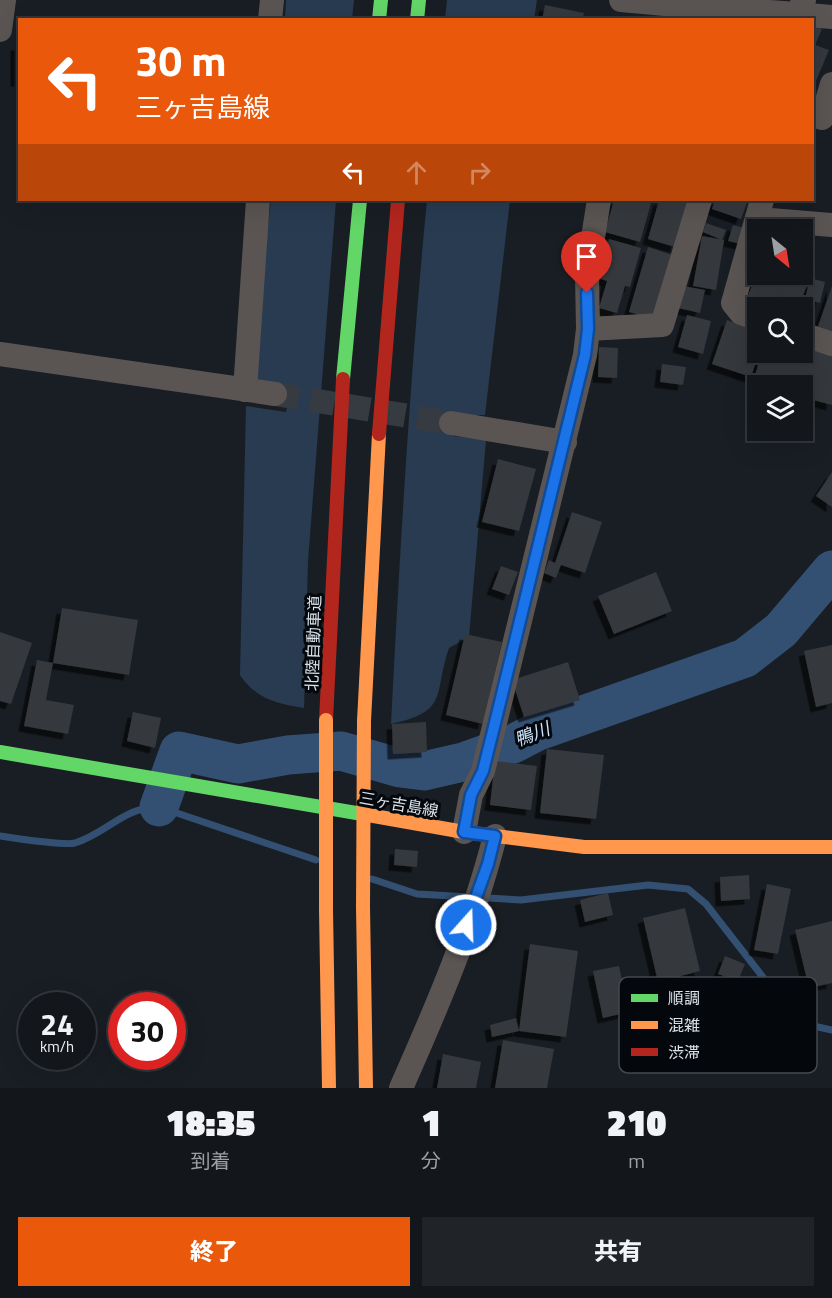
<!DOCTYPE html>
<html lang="ja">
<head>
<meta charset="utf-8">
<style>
  :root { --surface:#13161b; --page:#202328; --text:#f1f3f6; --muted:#9d9fa3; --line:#32353a; --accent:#ea580c }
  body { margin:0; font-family:"Titillium Web","Noto Sans JP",sans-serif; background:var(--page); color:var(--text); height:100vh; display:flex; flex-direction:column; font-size:22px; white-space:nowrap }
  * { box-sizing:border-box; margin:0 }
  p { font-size:20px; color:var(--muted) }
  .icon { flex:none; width:33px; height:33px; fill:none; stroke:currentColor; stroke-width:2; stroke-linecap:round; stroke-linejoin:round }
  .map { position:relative; height:1088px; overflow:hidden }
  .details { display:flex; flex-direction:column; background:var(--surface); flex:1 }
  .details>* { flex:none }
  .guide { position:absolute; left:18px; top:18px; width:796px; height:183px; border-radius:0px; box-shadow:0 6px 24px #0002,0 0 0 2px var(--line); background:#ea580c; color:#fff; overflow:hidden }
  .needle { width:39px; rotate:150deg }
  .controls { position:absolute; left:747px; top:219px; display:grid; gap:12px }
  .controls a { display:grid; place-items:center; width:66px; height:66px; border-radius:0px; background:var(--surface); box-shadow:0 6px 24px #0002,0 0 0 2px var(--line); font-size:30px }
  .speed { position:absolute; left:18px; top:992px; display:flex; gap:12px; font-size:30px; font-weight:700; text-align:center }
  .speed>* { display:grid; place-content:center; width:78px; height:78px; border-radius:50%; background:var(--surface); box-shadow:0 6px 24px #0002,0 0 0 2px var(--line); line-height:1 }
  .speed small { font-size:15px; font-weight:400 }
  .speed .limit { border:9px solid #d22; background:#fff; color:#111 }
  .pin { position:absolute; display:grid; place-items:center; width:51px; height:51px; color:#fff; margin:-62px -26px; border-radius:50% 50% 50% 0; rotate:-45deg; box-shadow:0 0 6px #0007 }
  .pin .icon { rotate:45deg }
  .me { position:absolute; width:66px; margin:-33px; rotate:20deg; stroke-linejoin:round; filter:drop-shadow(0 0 4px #0008) }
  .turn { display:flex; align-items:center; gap:21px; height:126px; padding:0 18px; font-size:27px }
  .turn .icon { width:78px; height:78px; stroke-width:2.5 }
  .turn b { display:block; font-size:42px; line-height:51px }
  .lanes { display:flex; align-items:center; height:57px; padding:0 18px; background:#0003; justify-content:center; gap:30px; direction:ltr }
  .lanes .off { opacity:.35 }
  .eta { display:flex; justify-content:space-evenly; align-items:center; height:102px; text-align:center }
  .eta b { font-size:36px; font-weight:800; line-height:42px }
  .button { display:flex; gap:12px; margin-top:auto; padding:12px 18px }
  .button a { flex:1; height:69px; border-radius:0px; background:var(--accent); color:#fff; font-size:24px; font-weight:800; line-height:69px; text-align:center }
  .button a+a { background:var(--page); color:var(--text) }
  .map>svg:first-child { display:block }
</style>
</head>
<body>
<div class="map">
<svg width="832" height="1088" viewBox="0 0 832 1088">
  <defs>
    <filter id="shadow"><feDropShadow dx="-5.5" dy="5.5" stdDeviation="0" flood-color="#0009"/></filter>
  </defs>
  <rect width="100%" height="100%" fill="#191e24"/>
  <!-- green -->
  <path fill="#283b51" d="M286,0H354L352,19H285Z
    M447,0H537L534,19H445Z
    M271,200H336L308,561L304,708C277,704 256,699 240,675L246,406L286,412L290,389L250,381Z
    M427,200H510L485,415H458L453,436L486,440L469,637L449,648C433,695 450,711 391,724C400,549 410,374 427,200Z"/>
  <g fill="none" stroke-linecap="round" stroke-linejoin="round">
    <!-- stream -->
    <path stroke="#335073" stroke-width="7" d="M0,836C15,838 63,846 75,843C105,834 126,806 159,807L316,860
      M372,879L417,894L521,900L648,885L688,889L706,904L787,1008L809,1025L832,1030"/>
    <!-- river -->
    <path stroke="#335073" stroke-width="39" d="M159,807L179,751L238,764L288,755L341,751L400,768L424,771L463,762L513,744L538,731L745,658L781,630L832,570"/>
  </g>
  <!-- building -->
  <path fill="#34383d" filter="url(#shadow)" d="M545,5L584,13L582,20H542Z
    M813,25L822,29L815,45L829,50L813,88Z
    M16,45H20V81H16Z
    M614,200H652L640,242L605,232Z
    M659,200H688L675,247L648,239Z
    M715,200H748L741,219L712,209Z
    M706,223L726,230L722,240L703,232Z
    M733,225L745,228L741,244L728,241Z
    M702,236L724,240L716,290L693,286Z
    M609,239L641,248L630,287L625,286L617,313L599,308L607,281L598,278Z
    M648,247L673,255L654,319L629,312Z
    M757,274H801L810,278L798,308H763L746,300Z
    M810,278L825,282L820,303L805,299Z
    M683,286L705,290L700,313L678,308Z
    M832,286V335L817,329Z
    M806,302L815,306L808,323L802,321V312Z
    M687,315L711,321L703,354L678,347Z
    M727,320L758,331V352H759L751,377L712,364Z
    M599,347L618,348L617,378L598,377Z
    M802,347L832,356V405L802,397V386H766L753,382L762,352H802Z
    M662,364L686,367L683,385L660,382Z
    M498,459L536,469L519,531L482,522Z
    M832,472V507L816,496Z
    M572,512L602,522L585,573L561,565L556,578L544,573L549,560L555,563Z
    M501,566L518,572L509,595L492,589Z
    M656,572L672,611L614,634L598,596Z
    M62,608L138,620L129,675L53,663Z
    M0,632L32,643L11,704L0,701Z
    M465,634L502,642L483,724L446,715Z
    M832,645V703L816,707L804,651Z
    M37,660L53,663L46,700L74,705L68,734L24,726Z
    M568,662L580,700L524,717L512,680Z
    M133,712L161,718L155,748L127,741Z
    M426,722L427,752L393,754L392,724Z
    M547,749L604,755L596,819L540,813Z
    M495,761L537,766L531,810L490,805Z
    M395,849L418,851L417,867L394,865Z
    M749,875L750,899L721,901L720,877Z
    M767,884L791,889L778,954L754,950Z
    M608,893L613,915L585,922L580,900Z
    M685,908L700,971L658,982L643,918Z
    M832,921V983L809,988L795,930Z
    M530,944L578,951L566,1037L519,1031L492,1037L490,1025L516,1018L519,1031Z
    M725,956L745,964L738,981L718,974Z
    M619,966L629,1012L603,1018L593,971Z
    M503,1040L554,1049L547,1088H495Z
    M443,1054L481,1062L476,1088H437Z"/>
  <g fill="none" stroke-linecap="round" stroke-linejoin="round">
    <!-- street-tunnel -->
    <path stroke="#363b42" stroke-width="24" stroke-dasharray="24 12" stroke-linecap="butt" d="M275,394L451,423"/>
    <!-- street -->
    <path stroke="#5a5553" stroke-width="24" d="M621,0L687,6L690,0
      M797,14L832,17
      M270,20L272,0
      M680,20L687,6L797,14L804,0
      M0,30L4,0
      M822,118L832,84
      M757,219L832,225
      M758,319L741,313L733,303L762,200
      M588,329L662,325L700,200
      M802,334L832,344
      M0,354L275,394
      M245,390L258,200
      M451,423L565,442
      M464,832L471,795L483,771L494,727L585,355L588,329L587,275L599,200
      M401,1088C437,1007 473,923 495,836"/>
    <!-- fast -->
    <path stroke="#63d668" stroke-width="14" d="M379,20L381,0
      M417,20L419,0
      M343,379L360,200
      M0,752L368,815"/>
    <!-- slow -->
    <path stroke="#ff974d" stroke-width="14" d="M364,721L379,434
      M368,815L464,832L584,847H832"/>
    <!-- jam -->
    <path stroke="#b3261e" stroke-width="14" d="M379,434L398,200
      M326,720L343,379"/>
    <!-- slow-bridge -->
    <path stroke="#ff974d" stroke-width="14" d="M326,720V910L329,1088
      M364,721L363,907L366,1088"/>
  </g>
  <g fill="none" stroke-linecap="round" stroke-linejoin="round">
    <!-- route casing -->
    <g stroke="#114b97" stroke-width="15">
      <path id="route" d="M466,925L488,864L495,836L464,832L471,795L483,771L494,727L585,355L588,329L587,293"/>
    </g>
    <!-- route -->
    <use href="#route" stroke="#1a73e8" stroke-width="10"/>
  </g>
  <g text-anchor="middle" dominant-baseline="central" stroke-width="6" stroke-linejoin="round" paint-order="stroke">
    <!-- street labels -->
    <g font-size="16" fill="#dbe2ea" stroke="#04070c">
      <text transform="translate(313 643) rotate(-88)">北陸自動車道</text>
      <text transform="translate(399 804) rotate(10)">三ヶ吉島線</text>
    </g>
    <!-- water labels -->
    <g font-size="18" font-style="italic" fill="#cde2fb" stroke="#04070c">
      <text transform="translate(532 734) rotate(-21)">鴨川</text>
    </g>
  </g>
  <!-- legend -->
  <rect x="619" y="977" width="198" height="96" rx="9" fill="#04070c" stroke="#44494f" stroke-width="1.5"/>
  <rect x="631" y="994" width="27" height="8" fill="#63d668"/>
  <rect x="631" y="1021" width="27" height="8" fill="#ff974d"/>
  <rect x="631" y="1048" width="27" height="8" fill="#b3261e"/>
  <g font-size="16" fill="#dbe2ea">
    <text x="668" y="1004">順調</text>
    <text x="668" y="1031">混雑</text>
    <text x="668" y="1058">渋滞</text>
  </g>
</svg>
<div class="controls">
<a><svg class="needle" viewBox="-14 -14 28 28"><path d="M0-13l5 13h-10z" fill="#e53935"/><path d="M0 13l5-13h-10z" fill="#9d9fa3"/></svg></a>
<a><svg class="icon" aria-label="search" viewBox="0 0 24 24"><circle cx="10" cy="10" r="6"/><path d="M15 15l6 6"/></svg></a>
<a><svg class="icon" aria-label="layers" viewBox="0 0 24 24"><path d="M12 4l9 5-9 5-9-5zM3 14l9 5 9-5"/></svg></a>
</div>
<div class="speed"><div>24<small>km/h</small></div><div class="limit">30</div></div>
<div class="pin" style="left:587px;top:293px;background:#d93025"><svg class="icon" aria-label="arrive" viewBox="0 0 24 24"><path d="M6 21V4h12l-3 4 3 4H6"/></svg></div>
<svg class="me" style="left:466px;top:925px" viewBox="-20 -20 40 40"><circle r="17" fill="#1a73e8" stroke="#fff" stroke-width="3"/><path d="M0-11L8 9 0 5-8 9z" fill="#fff"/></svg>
<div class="guide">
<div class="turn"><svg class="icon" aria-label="left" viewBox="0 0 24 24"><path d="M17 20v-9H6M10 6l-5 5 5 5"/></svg><div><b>30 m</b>三ヶ吉島線</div></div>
<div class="lanes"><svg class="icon" aria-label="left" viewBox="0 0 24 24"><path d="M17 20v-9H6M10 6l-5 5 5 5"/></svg><svg class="icon off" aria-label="ahead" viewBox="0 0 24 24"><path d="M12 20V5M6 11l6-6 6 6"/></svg><svg class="icon off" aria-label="right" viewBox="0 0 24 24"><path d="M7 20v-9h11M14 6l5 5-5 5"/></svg></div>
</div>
</div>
<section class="details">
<div class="eta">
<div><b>18:35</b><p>到着</p></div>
<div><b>1</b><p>分</p></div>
<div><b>210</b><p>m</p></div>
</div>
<div class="button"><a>終了</a><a>共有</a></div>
</section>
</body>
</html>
